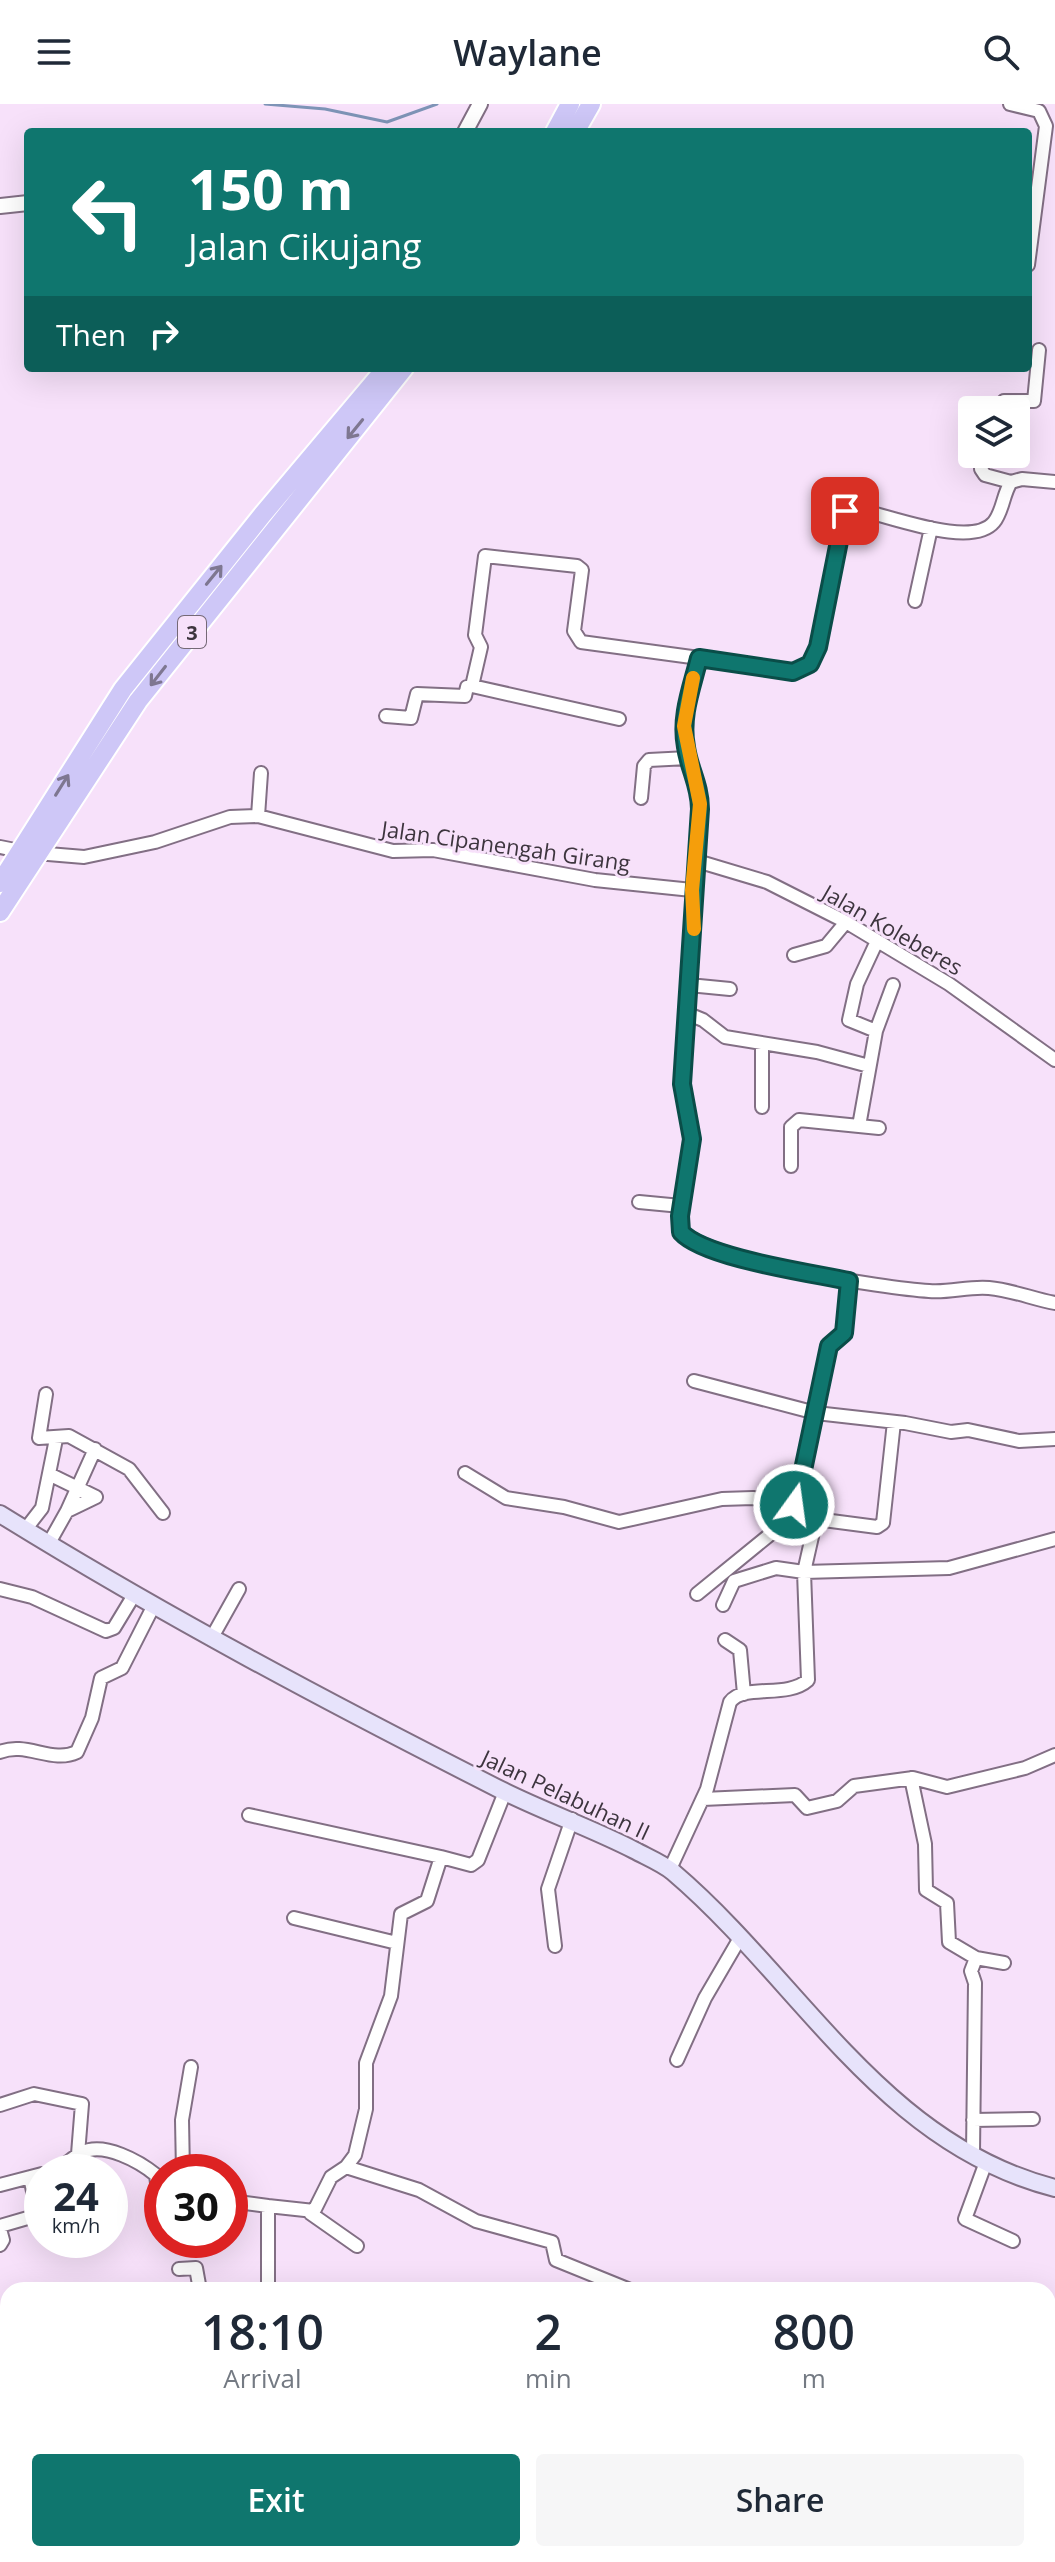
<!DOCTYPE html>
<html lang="en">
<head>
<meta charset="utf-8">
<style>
  :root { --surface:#fff; --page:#f6f6f7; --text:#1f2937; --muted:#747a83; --accent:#0f766e }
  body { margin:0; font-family:"Open Sans",sans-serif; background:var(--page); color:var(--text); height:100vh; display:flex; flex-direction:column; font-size:30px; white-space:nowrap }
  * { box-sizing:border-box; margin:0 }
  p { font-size:26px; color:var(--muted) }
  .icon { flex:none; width:44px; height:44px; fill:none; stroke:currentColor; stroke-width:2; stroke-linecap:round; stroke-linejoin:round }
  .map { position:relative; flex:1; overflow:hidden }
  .sheet { position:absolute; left:0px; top:2178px; width:1056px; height:280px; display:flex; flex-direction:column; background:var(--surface); border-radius:24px 24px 0 0; box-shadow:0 8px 32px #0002 }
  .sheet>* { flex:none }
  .guide { position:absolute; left:24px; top:24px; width:1008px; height:244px; border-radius:8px; box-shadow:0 8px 32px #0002; background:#0f766e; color:#fff; overflow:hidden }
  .controls { position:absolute; left:958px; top:292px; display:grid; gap:16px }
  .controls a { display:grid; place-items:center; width:72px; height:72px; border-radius:8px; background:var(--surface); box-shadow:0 8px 32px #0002; font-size:40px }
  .speed { position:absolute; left:24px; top:2050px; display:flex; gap:16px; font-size:40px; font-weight:700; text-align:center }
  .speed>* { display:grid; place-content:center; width:104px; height:104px; border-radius:50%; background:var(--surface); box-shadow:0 8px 32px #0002; line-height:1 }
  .speed small { font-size:20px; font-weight:400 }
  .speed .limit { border:12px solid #d22; background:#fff; color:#111 }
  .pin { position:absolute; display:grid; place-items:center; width:68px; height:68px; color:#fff; margin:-34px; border-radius:16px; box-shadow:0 4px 12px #0006 }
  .me { position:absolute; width:88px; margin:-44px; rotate:14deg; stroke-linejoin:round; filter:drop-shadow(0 0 6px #0008) }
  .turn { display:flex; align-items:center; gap:28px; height:168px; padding:0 32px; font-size:36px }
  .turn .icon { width:104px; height:104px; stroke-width:2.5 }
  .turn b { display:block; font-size:56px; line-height:68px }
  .then { display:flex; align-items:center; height:76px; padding:0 32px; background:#0003; gap:16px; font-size:30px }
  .eta { display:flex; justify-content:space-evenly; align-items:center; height:136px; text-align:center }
  .eta b { font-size:48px; font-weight:600; line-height:56px }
  .cta { display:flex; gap:16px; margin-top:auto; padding:16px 32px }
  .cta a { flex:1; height:92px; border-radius:8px; background:var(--accent); color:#fff; font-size:32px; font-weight:600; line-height:92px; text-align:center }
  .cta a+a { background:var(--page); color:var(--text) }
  header { display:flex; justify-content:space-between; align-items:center; height:104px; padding:0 32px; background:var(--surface); font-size:36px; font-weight:600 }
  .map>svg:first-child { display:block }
</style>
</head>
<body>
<header><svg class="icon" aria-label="menu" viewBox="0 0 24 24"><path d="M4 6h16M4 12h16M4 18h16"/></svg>Waylane<svg class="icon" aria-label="search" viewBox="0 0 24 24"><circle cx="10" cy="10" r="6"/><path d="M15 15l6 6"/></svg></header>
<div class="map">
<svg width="1055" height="2458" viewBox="0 0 1055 2458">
  <rect width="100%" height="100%" fill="#f7e1fa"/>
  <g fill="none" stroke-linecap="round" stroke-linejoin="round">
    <!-- stream -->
    <path stroke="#7e94b7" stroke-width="3" d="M265,0L325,5L387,18L437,0"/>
    <!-- minor casing -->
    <g stroke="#826f84" stroke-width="16">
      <path id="minor" d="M1010,0L1039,7L1046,22L1028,161
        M1000,306L1004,297H1034L1039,246
        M982,350L981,365L985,371L1011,378
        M1055,378L1022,375L1011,378C1003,390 1003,407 994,418C970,447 880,407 849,404L845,407L818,543L810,560L793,568L699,554C691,583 680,613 686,643C689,665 699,682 700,705L682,980L692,1035L679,1122C689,1155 891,1185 929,1187C949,1189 969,1182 989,1184C1012,1186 1033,1195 1055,1199
        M915,497L931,424
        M472,582L481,543L475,531L485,452L577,462L582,466L574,527L581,538L699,554
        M386,612L411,614L417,590L465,592L467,583L472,582L619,615
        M641,694L644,662L649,656L688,654
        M258,712L261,669
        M0,743L20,747
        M36,749L84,753L155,738L230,713L258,712L393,747L433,746L595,776L692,786
        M697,757L767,778L846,818L949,880L1055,956
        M877,837L857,880L849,916L876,927L859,1022L879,1024
        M794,851L826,842L846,818
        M689,881L730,885
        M686,909L703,916L725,933L817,948L869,962
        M876,927L893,881
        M762,1003V939
        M791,1062V1023L799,1016L859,1022
        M639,1098L681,1102
        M694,1277L816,1309L905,1319L951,1328L968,1326L1019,1337L1055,1335
        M46,1290L39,1334L69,1332L129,1365L163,1409
        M465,1369L506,1394L564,1403L619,1418L722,1395L753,1394L804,1401
        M51,1371L96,1393L67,1407
        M816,1415L877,1423L883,1419L894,1318
        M25,1426L42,1404L56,1335
        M49,1439L67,1407L95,1345
        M0,1485L32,1493L106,1527L114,1524L134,1491
        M697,1490L789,1415L808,1409
        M723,1501L734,1477L776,1464L804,1468L816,1415L804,1401L799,1385L829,1242L844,1229L849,1177
        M211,1535L239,1485
        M725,1536L740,1546L744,1590
        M0,1648C26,1637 52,1660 77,1648L92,1614L101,1574L122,1564L153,1503
        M911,1674L925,1740L926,1786L947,1799L949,1838L976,1854L1004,1859
        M703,1695L795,1691L807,1704L837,1697L854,1682L913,1674L947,1683L1025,1664L1055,1651
        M249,1711L441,1753
        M670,1765L707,1685L730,1598C744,1579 787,1595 808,1576L804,1468L949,1464L1055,1435
        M294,1814L397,1839
        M555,1842L548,1785L572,1715
        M677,1956L705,1894L740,1834
        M0,2001L34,1990L82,2000L78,2050
        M973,2016L1033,2015
        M973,2049L975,1879L971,1867L976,1854
        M986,2058L965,2115L1013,2137
        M346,2063L419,2086L476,2117L552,2138L556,2156L630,2186
        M49,2068C63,2064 69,2056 81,2049C104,2037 140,2058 156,2071L158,2087L162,2088
        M183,2068L182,2016L191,1963
        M0,2081L42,2070
        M230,2097L268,2102
        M310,2109L357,2142
        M0,2122L38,2111L30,2073
        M0,2125L3,2136L0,2141
        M179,2165L196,2164L200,2186
        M268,2186V2102L314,2107L331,2073L346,2063L355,2051L366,2005V1959L391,1892L401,1810L427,1797L441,1753L471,1761L478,1756L505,1688
        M0,2301L8,2299
        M1048,2322L1055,2323
        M115,2458L128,2450
        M280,2458V2450
        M518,2458V2450
        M900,2458L902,2450"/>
    </g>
    <!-- tertiary casing -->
    <g stroke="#826f84" stroke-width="18">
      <path id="tertiary" d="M465,28L480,0
        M0,102L28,99"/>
    </g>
    <!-- secondary casing -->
    <g stroke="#826f84" stroke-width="20">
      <path id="secondary" d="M0,1410C163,1511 331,1600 501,1686C545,1708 591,1724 634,1746C647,1753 662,1759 673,1768C800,1876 882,2040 1055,2084"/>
    </g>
    <!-- primary casing -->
    <g stroke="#fff" stroke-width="22">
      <path id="primary" d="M555,28L570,0
        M575,28L591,0
        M0,779L123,585L263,410L386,264
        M0,808L138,597L404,264"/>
    </g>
    <!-- minor -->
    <use href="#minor" stroke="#fff" stroke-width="12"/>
    <!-- tertiary -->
    <use href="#tertiary" stroke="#fff" stroke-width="14"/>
    <!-- secondary -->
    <use href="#secondary" stroke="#e7e3fb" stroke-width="16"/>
    <!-- primary -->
    <use href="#primary" stroke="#cec7f7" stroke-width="18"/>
  </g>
  <!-- one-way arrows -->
  <defs><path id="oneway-shaft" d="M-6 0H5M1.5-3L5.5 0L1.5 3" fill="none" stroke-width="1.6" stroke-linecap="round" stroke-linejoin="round" transform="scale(2)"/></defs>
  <g stroke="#7e7791">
    <use href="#oneway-shaft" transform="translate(355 325) rotate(129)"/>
    <use href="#oneway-shaft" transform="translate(214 471) rotate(-51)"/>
    <use href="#oneway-shaft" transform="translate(158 572) rotate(128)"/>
    <use href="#oneway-shaft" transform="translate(62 681) rotate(-58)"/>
  </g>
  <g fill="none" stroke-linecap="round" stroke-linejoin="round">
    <!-- route casing -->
    <g stroke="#0a4d48" stroke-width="20">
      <path id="route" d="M794,1401H804L799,1385L829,1242L844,1229L849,1177C812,1169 704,1154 681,1128L680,1112L692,1035L682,980L700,705C700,681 689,665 686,643C680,612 692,583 699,554L793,568L810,560L818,543L845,407"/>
    </g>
    <!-- route -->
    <use href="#route" stroke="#0f766e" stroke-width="14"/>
    <!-- slow -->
    <path stroke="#f59e0b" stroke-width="14" d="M693,574L684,622L700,700L692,786L694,825"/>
  </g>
  <g text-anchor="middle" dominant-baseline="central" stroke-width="6" stroke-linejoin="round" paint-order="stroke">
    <!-- shield labels -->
    <rect fill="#f7e1fa" stroke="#756976" stroke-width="2" x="178" y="512" width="28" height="32" rx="6"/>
    <g font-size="20" font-weight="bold" fill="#3d353e">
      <text x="192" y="528">3</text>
    </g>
    <!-- street labels -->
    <g font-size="22" fill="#3d353e" stroke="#f7e1fa">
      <text transform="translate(506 741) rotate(8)">Jalan Cipanengah Girang</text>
      <text transform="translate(893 825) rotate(30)">Jalan Koleberes</text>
      <text transform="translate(566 1690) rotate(25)">Jalan Pelabuhan II</text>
    </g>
  </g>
</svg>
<div class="controls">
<a><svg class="icon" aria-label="layers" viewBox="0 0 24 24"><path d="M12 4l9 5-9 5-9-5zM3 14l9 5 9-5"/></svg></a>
</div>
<div class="speed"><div>24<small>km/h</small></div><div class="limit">30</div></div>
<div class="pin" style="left:845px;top:407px;background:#d93025"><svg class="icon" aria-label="arrive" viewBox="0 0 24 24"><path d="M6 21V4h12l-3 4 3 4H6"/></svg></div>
<svg class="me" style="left:794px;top:1401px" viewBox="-20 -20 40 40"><circle r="17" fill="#0f766e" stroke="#fff" stroke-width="3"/><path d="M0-11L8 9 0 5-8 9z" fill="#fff"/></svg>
<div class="guide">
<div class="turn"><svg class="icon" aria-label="left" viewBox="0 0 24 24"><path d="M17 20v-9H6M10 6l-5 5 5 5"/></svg><div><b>150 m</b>Jalan Cikujang</div></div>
<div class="then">Then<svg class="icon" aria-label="right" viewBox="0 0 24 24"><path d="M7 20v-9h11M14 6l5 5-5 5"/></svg></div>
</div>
<section class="sheet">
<div class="eta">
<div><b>18:10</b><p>Arrival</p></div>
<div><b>2</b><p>min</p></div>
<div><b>800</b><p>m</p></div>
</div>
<div class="cta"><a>Exit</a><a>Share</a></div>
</section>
</div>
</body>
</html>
